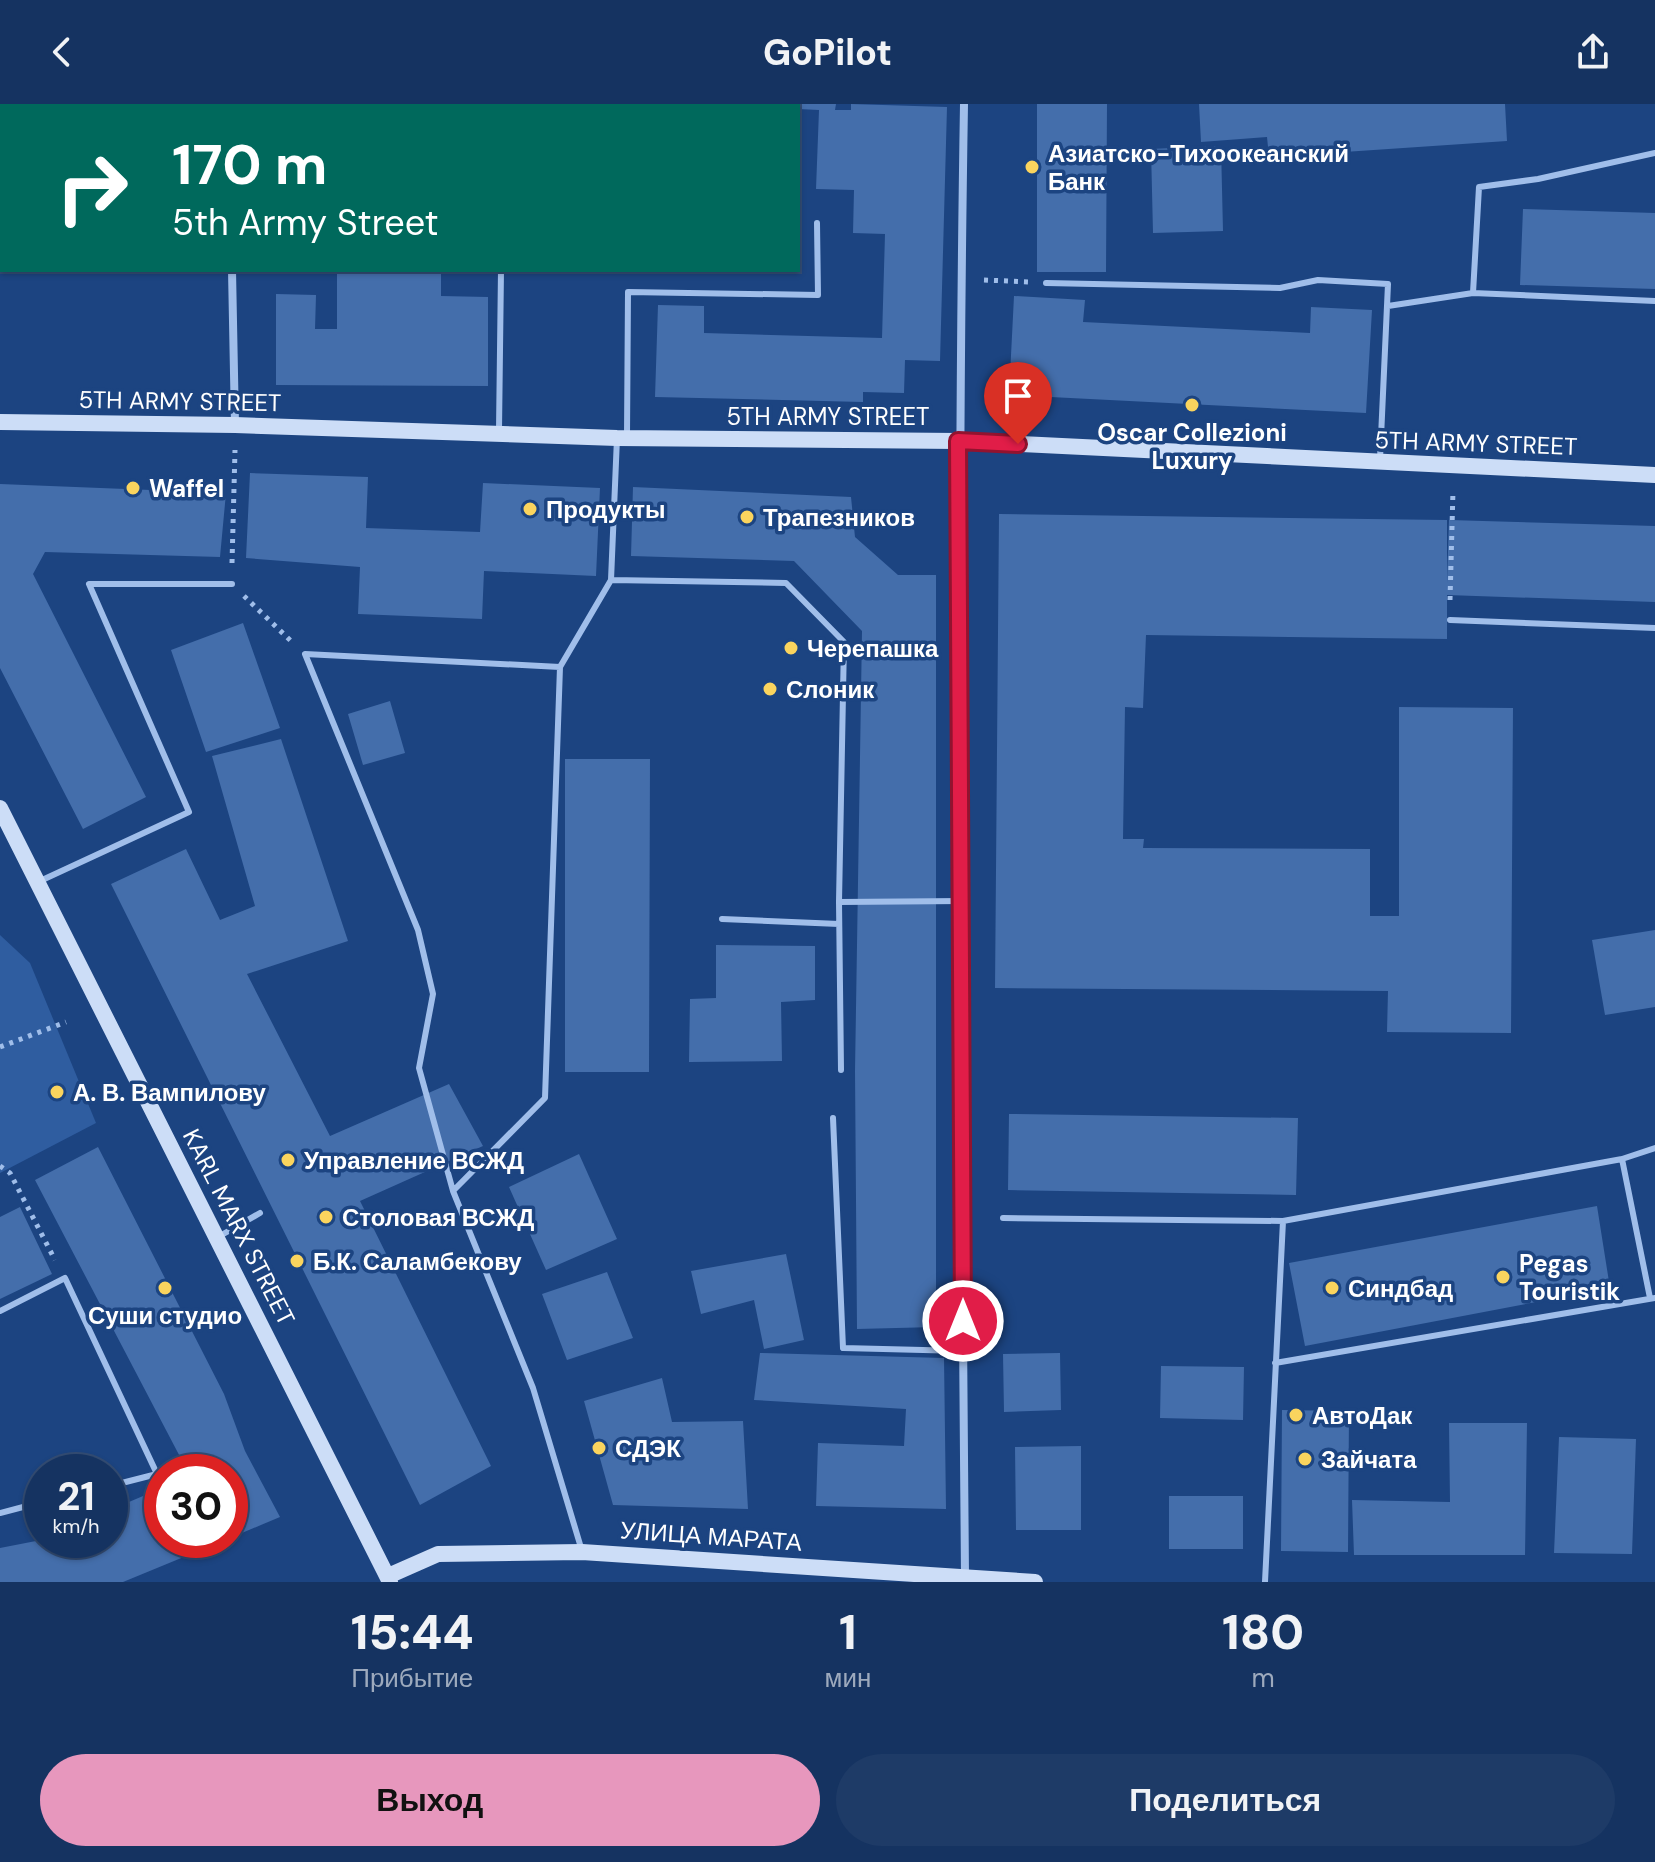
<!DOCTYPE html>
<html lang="ru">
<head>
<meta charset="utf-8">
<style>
  :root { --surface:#153361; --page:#1e3b67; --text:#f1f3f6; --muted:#9daabd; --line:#344e76; --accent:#e797bd }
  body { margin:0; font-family:"DM Sans",sans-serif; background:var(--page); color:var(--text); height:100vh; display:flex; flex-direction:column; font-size:30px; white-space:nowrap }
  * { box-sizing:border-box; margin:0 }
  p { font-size:26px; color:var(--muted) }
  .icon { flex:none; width:44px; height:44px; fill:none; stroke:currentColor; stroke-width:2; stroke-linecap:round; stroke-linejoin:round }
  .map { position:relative; height:1478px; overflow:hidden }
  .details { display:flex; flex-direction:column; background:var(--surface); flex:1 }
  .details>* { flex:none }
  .banner { position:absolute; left:0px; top:0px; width:800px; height:168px; box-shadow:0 2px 6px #0004,0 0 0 2px var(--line); background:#00695c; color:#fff; overflow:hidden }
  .speed { position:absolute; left:24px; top:1350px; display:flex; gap:16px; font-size:40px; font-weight:700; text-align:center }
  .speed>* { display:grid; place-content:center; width:104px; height:104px; border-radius:50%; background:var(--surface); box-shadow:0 2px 6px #0004,0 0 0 2px var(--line); line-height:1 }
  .speed small { font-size:20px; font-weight:400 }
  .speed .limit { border:12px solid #d22; background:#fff; color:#111 }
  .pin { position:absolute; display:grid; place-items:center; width:68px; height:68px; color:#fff; margin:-82px -34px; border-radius:50% 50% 50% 0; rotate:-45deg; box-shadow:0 0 8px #0007 }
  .pin .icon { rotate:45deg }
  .me { position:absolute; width:88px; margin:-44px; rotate:0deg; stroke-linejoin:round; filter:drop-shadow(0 0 6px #0008) }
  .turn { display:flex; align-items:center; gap:28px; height:168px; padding:0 40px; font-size:36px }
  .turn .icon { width:104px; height:104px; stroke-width:2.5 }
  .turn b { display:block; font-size:56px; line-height:68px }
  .eta { display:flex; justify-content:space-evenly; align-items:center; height:136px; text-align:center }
  .eta b { font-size:48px; font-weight:800; line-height:56px }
  .cta { display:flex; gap:16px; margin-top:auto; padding:16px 40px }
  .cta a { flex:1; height:92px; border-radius:48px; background:var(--accent); color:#111; font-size:32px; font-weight:800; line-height:92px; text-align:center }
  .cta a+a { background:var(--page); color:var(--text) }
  header { display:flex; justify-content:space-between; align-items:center; height:104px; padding:0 40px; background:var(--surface); font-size:36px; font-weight:800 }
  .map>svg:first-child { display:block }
</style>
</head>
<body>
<header><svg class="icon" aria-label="back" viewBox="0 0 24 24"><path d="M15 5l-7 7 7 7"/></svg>GoPilot<svg class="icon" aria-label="share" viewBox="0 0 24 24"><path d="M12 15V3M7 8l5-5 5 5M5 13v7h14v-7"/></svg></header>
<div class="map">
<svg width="1655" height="1478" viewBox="0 0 1655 1478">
  <rect width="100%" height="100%" fill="#1c4481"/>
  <!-- green -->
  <path fill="#2f5da0" d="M0,831L30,859L96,1019L0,1069Z"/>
  <!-- building -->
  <path fill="#446eab" d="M798,0H836L835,6H851V0L947,3L940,257L905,256L904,289L863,288V298L655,293L658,201L704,202V229L882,234L885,130L853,129L854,86L816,85L819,6L798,5Z
    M1037,0H1107L1106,168H1037Z
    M1199,0H1505L1507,37L1269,53L1267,33L1201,38Z
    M1221,42L1223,127L1153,129L1151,45Z
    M1523,105L1655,109V185L1520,181Z
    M337,166H441V192L488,193V282L276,281V190L316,191L315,225H337Z
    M1014,192L1085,196L1083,218L1310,229L1311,203L1372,206L1366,309L1009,291Z
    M250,369L368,373L366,424L480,428L483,379L600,384L596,472L484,467L482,515L358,510L360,463L246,454Z
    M0,380L226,389L220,453L45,448L33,470L146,693L83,725L0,564Z
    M633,383L851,393L855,433L898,471H936V1223L857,1225L855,967L862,527L794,457L631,452Z
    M999,410L1447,416V479L1449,416L1655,422V498L1447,491V535L1146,531L1143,604L1125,603L1123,735H1144L1143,744L1370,745V812H1399V603L1513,604L1511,929L1387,928L1388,887L995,884Z
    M243,519L280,624L206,648L171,546Z
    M390,597L405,649L363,661L348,610Z
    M281,635L348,837L247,870L330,1032L449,980L483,1042L360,1097L491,1362L420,1401L111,780L186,745L220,816L255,802L212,652Z
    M565,655H650L649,968H565Z
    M1655,826V903L1605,911L1592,836Z
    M716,841L815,842V896L781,898L782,957L689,958L690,895L716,894Z
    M1009,1010L1298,1014L1296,1091L1008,1086Z
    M98,1043L224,1290L245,1347L280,1413L230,1434V1368H188L35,1076Z
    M579,1050L617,1135L546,1166L509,1083Z
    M1597,1102L1610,1184L1305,1242L1289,1159Z
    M20,1103L52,1170L0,1195V1113Z
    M786,1150L804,1236L764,1245L754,1196L701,1210L691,1167Z
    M607,1168L633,1234L567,1256L542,1190Z
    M760,1249L944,1254L946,1405L816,1402L818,1339L904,1342L906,1305L754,1296Z
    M1060,1249L1061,1306L1004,1308L1003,1250Z
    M1161,1262L1244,1263L1243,1316L1160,1314Z
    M662,1274L672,1318L743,1317L748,1405L613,1401L584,1297Z
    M1282,1306L1349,1307L1348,1448L1281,1447Z
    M1449,1319H1527L1525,1451H1354L1352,1396L1450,1398Z
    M1559,1333L1636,1335L1632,1450L1554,1449Z
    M1081,1342V1426H1016L1015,1343Z
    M162,1384V1436H225L123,1478H0V1444L41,1436H110V1406Z
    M1169,1392H1243V1445H1169Z"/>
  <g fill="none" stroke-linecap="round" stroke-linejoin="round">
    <!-- path -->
    <path stroke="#a0beea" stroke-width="5" stroke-dasharray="4 6" stroke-linecap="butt" d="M672,2V0
      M984,176L1030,178
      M232,459L235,346
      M244,492L292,538
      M1450,496L1453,386
      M0,943L66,918
      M0,1062L10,1069L55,1156"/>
    <!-- lane -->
    <path stroke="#a0beea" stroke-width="6" d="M1046,179L1280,184L1318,176L1388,180L1380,355
      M1473,189L1479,83L1538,75L1655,49
      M1388,202L1473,189L1655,197
      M499,326L501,166
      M627,331L628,188L818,191L817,119
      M611,476L617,334
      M1450,516L1655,524
      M560,563L545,994L453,1087L533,1284L582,1447
      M40,777L189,708L89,480H232
      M839,798L963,797
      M722,815L839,820
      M833,1014L843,1244L963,1247
      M1622,1055L1650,1194
      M453,1087L419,964L433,890L418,826L305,550L560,563L611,476L786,479L844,538L839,798L841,966
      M1003,1114L1283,1117L1265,1478
      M1283,1117L1622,1055L1655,1044
      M218,1133L260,1109
      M0,1207L65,1174L157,1370L110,1382
      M1275,1259L1655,1194
      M0,1409L42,1398"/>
    <!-- street -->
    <path stroke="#a0beea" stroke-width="8" d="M964,0C956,491 961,982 965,1473
      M231,2V0
      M232,166L235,321"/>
    <!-- secondary -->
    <path stroke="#ccddf7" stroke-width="16" d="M0,318L235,321L617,334L958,337L1655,371
      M0,704L390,1478
      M388,1472L438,1450L582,1448L1035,1478"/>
  </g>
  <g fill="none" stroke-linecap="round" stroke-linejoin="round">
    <!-- route casing -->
    <g stroke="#92132f" stroke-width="20">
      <path id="route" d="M963,1217L958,337L1018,340"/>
    </g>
    <!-- route -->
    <use href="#route" stroke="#e11d48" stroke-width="14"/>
  </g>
  <!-- markers -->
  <g fill="#fad45e" stroke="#1c4481" stroke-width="3">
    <circle cx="1032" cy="63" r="8"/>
    <circle cx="1192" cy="301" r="8"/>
    <circle cx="133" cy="384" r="8"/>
    <circle cx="530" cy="405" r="8"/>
    <circle cx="747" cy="413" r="8"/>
    <circle cx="791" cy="544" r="8"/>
    <circle cx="770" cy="585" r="8"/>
    <circle cx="57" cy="988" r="8"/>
    <circle cx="288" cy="1056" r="8"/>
    <circle cx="326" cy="1113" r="8"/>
    <circle cx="297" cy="1157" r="8"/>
    <circle cx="1503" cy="1173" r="8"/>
    <circle cx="165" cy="1184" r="8"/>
    <circle cx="1332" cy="1184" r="8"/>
    <circle cx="1296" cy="1311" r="8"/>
    <circle cx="599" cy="1344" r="8"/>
    <circle cx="1305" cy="1355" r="8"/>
  </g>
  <g text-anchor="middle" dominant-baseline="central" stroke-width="7" stroke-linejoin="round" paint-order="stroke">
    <!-- poi labels -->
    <g font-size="24" font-weight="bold" fill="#fff" stroke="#1c4481" text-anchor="start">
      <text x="1048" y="49">Азиатско-Тихоокеанский<tspan x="1048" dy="28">Банк</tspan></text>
      <text x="1192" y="328" text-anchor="middle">Oscar Collezioni<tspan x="1192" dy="28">Luxury</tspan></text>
      <text x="149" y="384">Waffel</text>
      <text x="546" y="405">Продукты</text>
      <text x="763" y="413">Трапезников</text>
      <text x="807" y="544">Черепашка</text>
      <text x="786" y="585">Слоник</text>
      <text x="73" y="988">А. В. Вампилову</text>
      <text x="304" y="1056">Управление ВСЖД</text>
      <text x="342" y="1113">Столовая ВСЖД</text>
      <text x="313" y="1157">Б.К. Саламбекову</text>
      <text x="1519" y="1159">Pegas<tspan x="1519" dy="28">Touristik</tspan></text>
      <text x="1348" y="1184">Синдбад</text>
      <text x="165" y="1211" text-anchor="middle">Суши студио</text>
      <text x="1312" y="1311">АвтоДак</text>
      <text x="615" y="1344">СДЭК</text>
      <text x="1321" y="1355">Зайчата</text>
    </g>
    <!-- street labels -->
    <g font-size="24" fill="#fff" stroke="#1c4481">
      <text transform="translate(180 297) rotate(1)">5TH ARMY STREET</text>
      <text x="828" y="312">5TH ARMY STREET</text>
      <text transform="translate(1476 339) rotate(2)">5TH ARMY STREET</text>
      <text transform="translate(239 1123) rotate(63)">KARL MARX STREET</text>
      <text transform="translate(711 1432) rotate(4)">УЛИЦА МАРАТА</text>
    </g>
  </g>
</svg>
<div class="speed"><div>21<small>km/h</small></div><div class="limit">30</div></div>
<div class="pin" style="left:1018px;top:340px;background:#d93025"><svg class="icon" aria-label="arrive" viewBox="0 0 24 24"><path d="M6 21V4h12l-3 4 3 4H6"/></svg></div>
<svg class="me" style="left:963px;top:1217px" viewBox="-20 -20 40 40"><circle r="17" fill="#e11d48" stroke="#fff" stroke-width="3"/><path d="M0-11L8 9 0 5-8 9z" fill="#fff"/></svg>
<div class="banner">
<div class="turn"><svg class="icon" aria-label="right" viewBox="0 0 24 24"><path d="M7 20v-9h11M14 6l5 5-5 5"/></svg><div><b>170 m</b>5th Army Street</div></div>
</div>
</div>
<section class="details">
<div class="eta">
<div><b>15:44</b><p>Прибытие</p></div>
<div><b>1</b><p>мин</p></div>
<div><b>180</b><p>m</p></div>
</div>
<div class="cta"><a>Выход</a><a>Поделиться</a></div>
</section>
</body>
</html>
